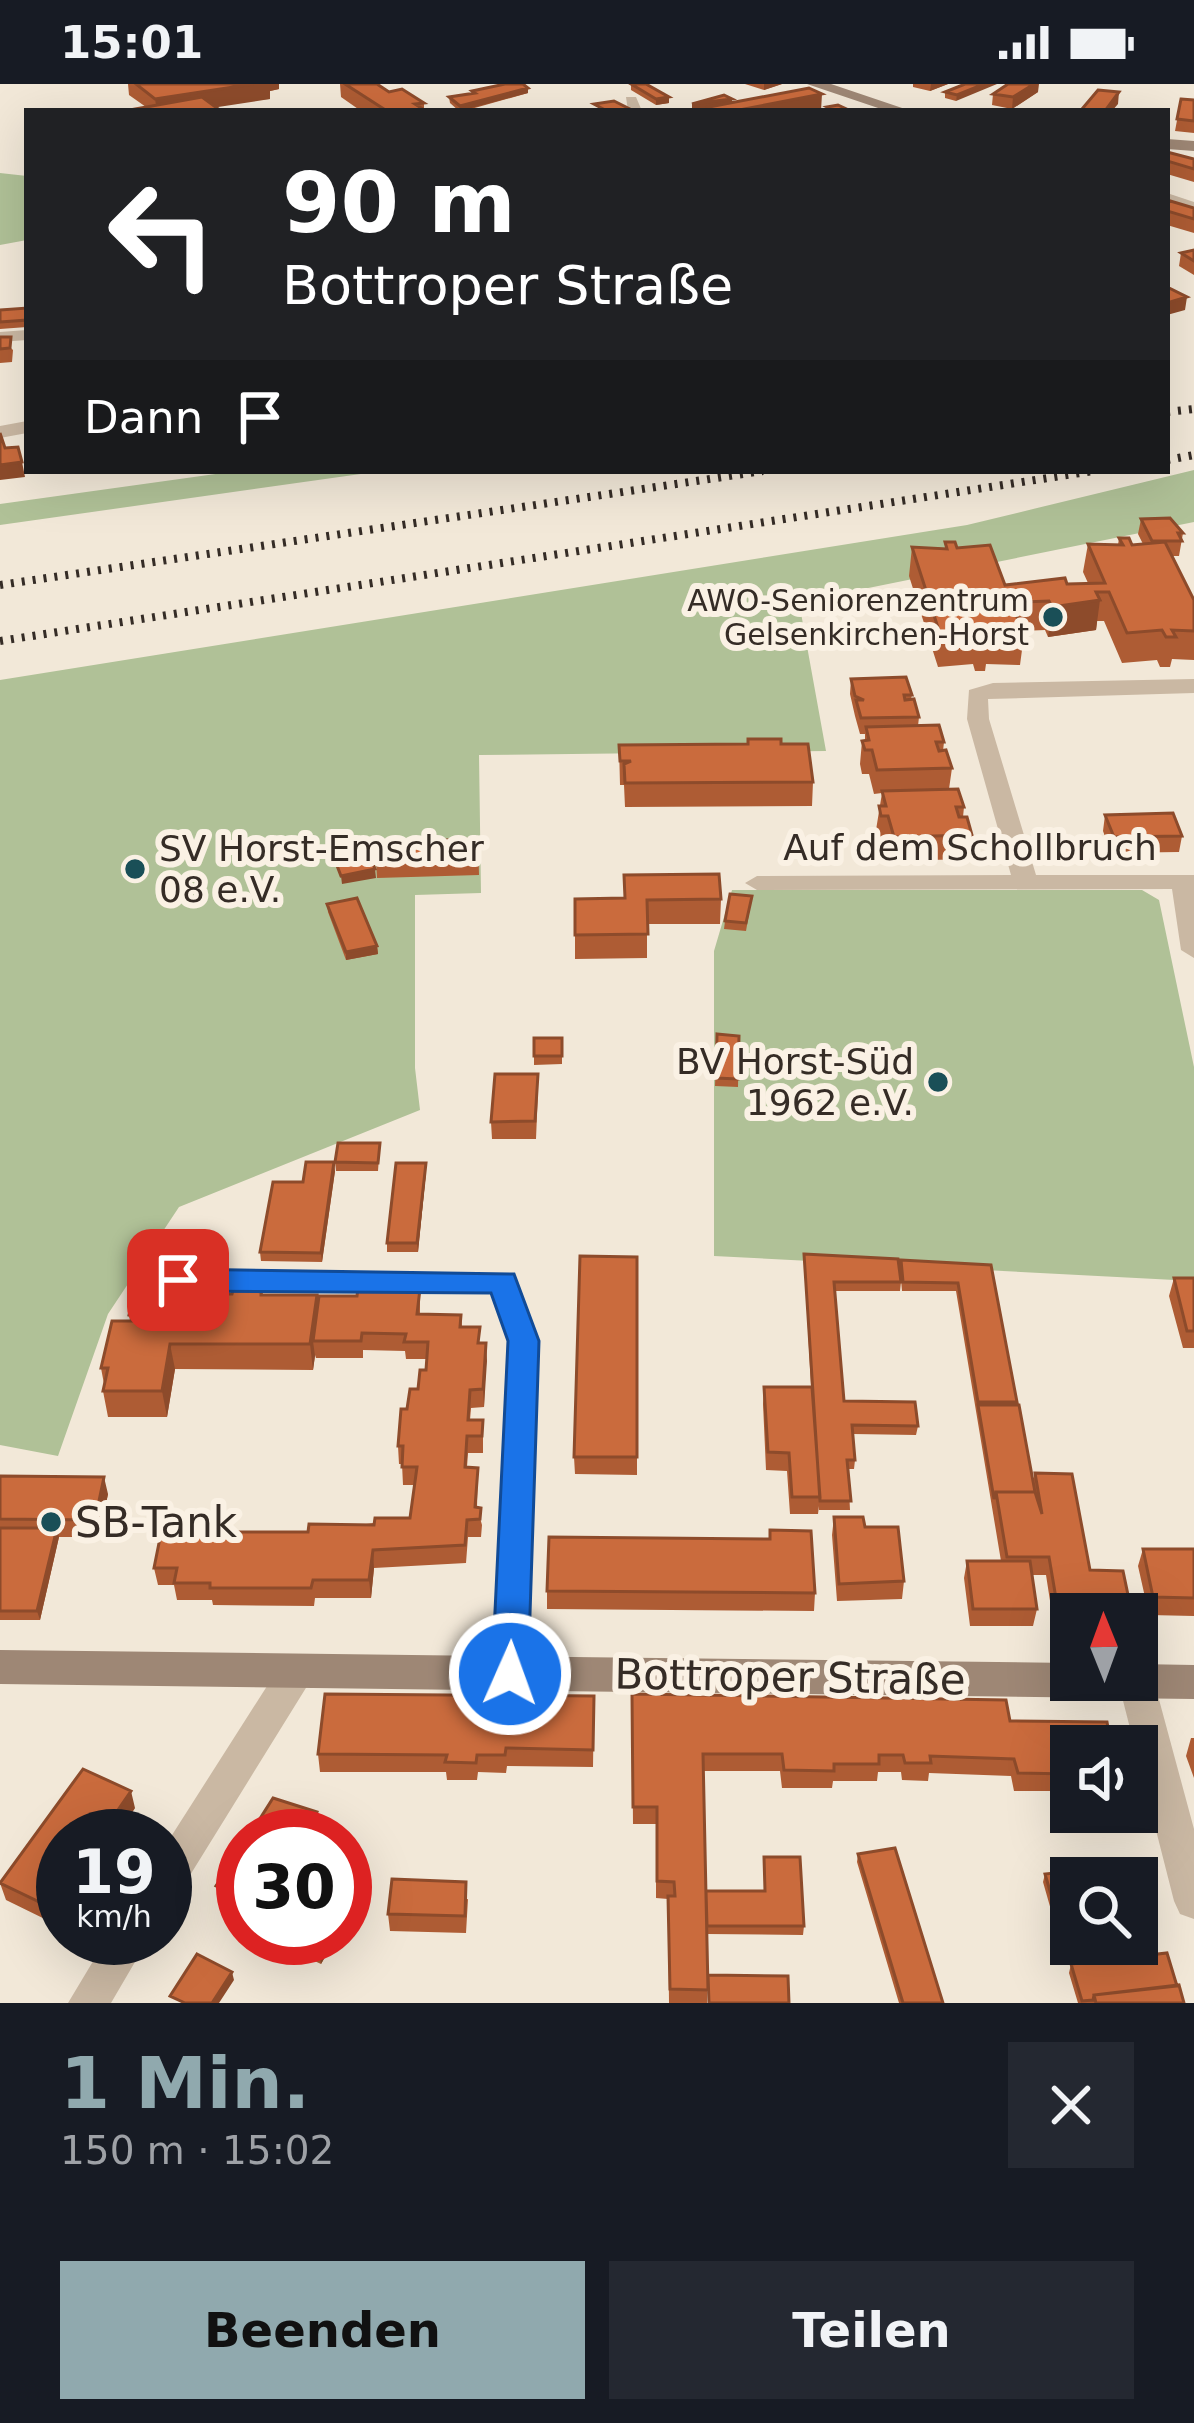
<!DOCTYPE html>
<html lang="de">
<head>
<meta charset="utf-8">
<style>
  :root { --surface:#171b24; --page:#242831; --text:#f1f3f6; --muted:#9ea1a6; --accent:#90a9ae }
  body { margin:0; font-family:"DejaVu Sans",sans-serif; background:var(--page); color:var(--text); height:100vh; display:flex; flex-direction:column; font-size:45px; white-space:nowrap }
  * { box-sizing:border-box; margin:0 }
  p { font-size:39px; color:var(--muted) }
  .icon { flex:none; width:66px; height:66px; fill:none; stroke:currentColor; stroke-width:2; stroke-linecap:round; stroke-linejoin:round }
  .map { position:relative; height:1919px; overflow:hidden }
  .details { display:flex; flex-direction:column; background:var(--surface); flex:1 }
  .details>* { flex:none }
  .guide { position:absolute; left:24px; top:24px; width:1146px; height:366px; border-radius:0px; box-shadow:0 12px 48px #0002; background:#202124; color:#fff; overflow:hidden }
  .needle { width:78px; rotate:359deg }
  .fabs { position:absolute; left:1050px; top:1509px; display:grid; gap:24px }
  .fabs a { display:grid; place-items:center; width:108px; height:108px; border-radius:0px; background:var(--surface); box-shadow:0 12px 48px #0002; font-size:60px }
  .speed { position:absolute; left:36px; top:1725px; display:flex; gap:24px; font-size:60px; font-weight:700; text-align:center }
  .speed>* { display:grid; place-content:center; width:156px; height:156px; border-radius:50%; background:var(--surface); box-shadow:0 12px 48px #0002; line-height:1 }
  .speed small { font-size:30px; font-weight:400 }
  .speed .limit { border:18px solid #d22; background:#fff; color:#111 }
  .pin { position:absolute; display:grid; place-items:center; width:102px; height:102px; color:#fff; margin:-51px; border-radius:24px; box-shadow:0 6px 18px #0006 }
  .me { position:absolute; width:132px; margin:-66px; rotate:2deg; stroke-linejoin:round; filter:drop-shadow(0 0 9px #0008) }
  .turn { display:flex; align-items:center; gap:42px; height:252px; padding:0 60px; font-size:54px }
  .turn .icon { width:156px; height:156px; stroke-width:2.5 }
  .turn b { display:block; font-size:84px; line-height:102px }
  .then { display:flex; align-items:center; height:114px; padding:0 60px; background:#0003; gap:24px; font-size:45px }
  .round { display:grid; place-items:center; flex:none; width:126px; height:126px; border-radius:0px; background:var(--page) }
  .head { display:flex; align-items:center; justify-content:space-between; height:204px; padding:0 60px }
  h1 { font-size:72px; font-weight:600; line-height:90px; color:var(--accent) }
  .button { display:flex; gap:24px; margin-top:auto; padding:24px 60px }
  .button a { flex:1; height:138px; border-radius:0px; background:var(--accent); color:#111; font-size:48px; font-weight:600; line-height:138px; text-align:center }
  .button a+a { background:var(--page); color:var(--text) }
  .status { display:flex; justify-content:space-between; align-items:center; height:84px; padding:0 60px; background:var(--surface); direction:ltr }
  .status svg { height:33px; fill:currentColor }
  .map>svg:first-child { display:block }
</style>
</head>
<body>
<div class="status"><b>15:01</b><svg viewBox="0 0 49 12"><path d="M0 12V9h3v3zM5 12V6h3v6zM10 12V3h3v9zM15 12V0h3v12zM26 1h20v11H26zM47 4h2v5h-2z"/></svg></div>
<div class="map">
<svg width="1194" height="1919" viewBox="0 0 1194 1919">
  <rect width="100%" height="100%" fill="#f2e8d8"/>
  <!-- green -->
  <path fill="#b0c197" d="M0,89L27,92V156L0,161Z
    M1194,386V438L799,518L826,667L479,671L481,809L415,811V984L420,1026L179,1123L108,1230L58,1372L0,1361V596L967,441Z
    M237,387H382L0,441V420Z
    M732,806H1142L1159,816L1194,983V1197L714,1172V867Z"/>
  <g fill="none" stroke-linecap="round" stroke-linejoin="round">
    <!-- minor -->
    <path fill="#cab8a3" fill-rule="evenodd" d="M626,13H636L642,27H628Z
      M1167,109L1194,118V128L1167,119Z
      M27,246V256L0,258V248Z
      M27,337V349L0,354V342Z
      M1194,595V609L988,615L989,635L1036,791H1194V874L1181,866L1172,805L757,806L745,799L757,792L1011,791L967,635L969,606L993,599Z
      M178,1185L514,1190L539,1257L528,1590L523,1601L510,1605L497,1601L492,1590L507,1257L491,1209L178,1207L167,1204L163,1196L167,1188Z
      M296,1573L309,1577L314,1588L309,1599L179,1809L165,1814V1762L283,1577Z
      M1137,1582L1149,1586L1154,1597L1194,1745V1835L1180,1830L1174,1817L1118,1597L1137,1596Z
      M107,1854H149L111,1919H68Z"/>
    <!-- secondary -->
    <path fill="#9e8775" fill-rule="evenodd" d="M807,0H831L911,27H887Z
      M1167,55L1194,57V67L1167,65Z
      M0,1566L1071,1579V1596H1137V1580L1194,1581V1615L0,1600Z"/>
    <!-- rail -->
    <path stroke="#352c26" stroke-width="8" stroke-dasharray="3 8" stroke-linecap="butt" d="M1167,328L1194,325
      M1167,376L1194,371
      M0,501L763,387
      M0,557L1093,387"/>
  </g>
  <!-- wall -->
  <path fill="#ae5c34" d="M128,0H279V5L270,7V15L146,23L129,11Z
    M340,0H377L389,8L424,19V26L426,27H361L341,13Z
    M631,0L669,13V19L656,21L631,6Z
    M745,0H782L764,6Z
    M913,0H948L930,7L913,3Z
    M965,0L956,17L945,14V8Z
    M528,4V9L464,27H459L450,19L449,13L472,10V7Z
    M1038,8L1012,25L992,21L993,10Z
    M1181,15L1194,16V49L1175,47Z
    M1167,68L1194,75V98L1167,90Z
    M1167,116L1194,124V149L1167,141Z
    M1194,166V191L1179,182L1181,169Z
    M27,224V243L0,245V226Z
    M0,253L13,266L12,278L0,279Z
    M1141,435L1183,449L1179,472H1172L1194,516V576L1172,575L1170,583H1160L1157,576L1122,579L1104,537H1097L1096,546L1048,553L1045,546L1022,547L1024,551L1020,581L986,580L985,587H975L973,580L938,583L909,492L912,463L945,464V458L957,464L1005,501L1088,499L1083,488L1088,460L1118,461L1119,454L1132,461L1143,460L1138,450Z
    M851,595L912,611L911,615L919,633L918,642L944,658L943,667L952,684L949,705L964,723L963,733L972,751L969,775L891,777L886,756H879L876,746L882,709L874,710L869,690H862L860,680L862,657H865V650H860L855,632L850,610Z
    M781,660L813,698L812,722L625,723L624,701H620L619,661Z
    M1105,731L1182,752L1179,768L1111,769L1103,747Z
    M478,755L479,791L377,794L376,777Z
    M624,791L721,815L720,840H647V874L575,875V815L624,814Z
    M752,812L746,847L724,845L725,837Z
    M327,820L377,862L378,870L346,876L328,828Z
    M717,950L739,952L738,1003L715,1002Z
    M534,954H562V980L534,981Z
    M538,1007L536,1055H492L491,1038Z
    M380,1059L378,1087H336L335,1078Z
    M335,1087L322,1178L261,1177L260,1168L303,1098Z
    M426,1088L418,1168H387V1159Z
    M804,1170L901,1198L900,1207H835L844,1317L918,1342L916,1351L853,1350L855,1376L854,1385H848L850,1426H819V1422L818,1430H790L787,1387L766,1386L763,1320L764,1303H811Z
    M637,1173V1391L575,1390L574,1373Z
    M901,1176L991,1181L1016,1321L1033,1399L1035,1389L1071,1530V1550L1055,1549L1046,1491H1032L1037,1525L1033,1542H970L964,1494L967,1477H1001L956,1207H902L900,1184Z
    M1174,1194H1194V1264H1183L1169,1212Z
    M261,1199L263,1211L357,1212L420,1205V1230L461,1231L462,1243L480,1259H486L484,1323L471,1324L470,1336H483V1369H468L467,1383L478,1384L477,1423L482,1441L481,1453H468L466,1479L374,1484L371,1514H315L314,1522L213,1521L212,1516H177L174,1501H158L154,1484L182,1450L308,1448L410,1434L415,1401H403L402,1380H399L398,1362L407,1325L426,1286L427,1275H406L405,1267L363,1266V1274H316L315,1271L313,1286L175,1285L167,1333H108L103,1307L104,1300L101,1284L130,1237L129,1231L195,1210H232Z
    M0,1392L108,1410L99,1453H59L40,1536H0Z
    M834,1433L865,1443L904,1497L902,1515L837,1517L832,1451Z
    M769,1455L815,1509L814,1527L547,1525V1507Z
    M1143,1465H1194V1532L1149,1531L1138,1482Z
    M632,1610L1010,1637L1071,1662V1707H1014L1011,1692L929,1689L928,1697L902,1696L901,1688H878L877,1697H833L832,1704H782L780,1687H703L706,1807H764V1773L804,1842L803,1851L707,1850V1919H669L668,1815L656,1814V1740H633Z
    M594,1612L593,1683L507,1682L506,1689L478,1688L477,1696H447L446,1688H320L318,1670Z
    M1191,1654H1194V1694L1186,1672Z
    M135,1724L55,1840L6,1816L0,1799Z
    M243,1761V1844L223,1834L216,1802Z
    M858,1770L943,1919H899L857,1778Z
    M1138,1780L1149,1814L1147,1823L1137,1824V1794H1071V1831L1053,1833L1043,1798L1045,1790Z
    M468,1815L466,1849L390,1847L388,1830Z
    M265,1854H336L321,1880Z
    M1071,1880L1177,1902L1184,1919H1078L1069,1889Z"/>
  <!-- shaded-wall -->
  <path fill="#8d4b2b" d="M253,0H279V5L270,7V15L192,27H157L155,15Z
    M764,0H782L764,6Z
    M931,0H948L930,7Z
    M984,0H997L956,17L957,11Z
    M1034,0H1039L1038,8L1012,25L1013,13Z
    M528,4V9L460,27V22Z
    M1119,8L1118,20L1112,27H1105Z
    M822,10L821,27H734Z
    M669,13V19L656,21V15Z
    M732,15V21L692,26V20Z
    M1187,213L1185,226L1167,231V219Z
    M22,378L25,393L0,396V381Z
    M1100,516L1096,546L1048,553L1052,523Z
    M375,785L376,794L342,800L341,792Z
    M377,862L378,870L346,876V868Z
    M334,1078L335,1087L322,1178L321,1169Z
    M426,1079V1088L418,1168L417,1159Z
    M317,1211L320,1237L313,1257L315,1272L313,1286L310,1260Z
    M486,1259L487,1277L484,1323L483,1305Z
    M170,1260L175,1285L167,1333L162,1307Z
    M104,1393L108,1410L99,1453L95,1436Z
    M57,1444L59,1453L40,1536L37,1527Z
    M373,1466L374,1484L371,1514L369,1496Z
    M131,1707L135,1724L116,1752H100Z
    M317,1728L320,1750L327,1738L329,1752H318L315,1733Z
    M63,1805V1829L55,1840L50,1823Z
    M317,1854H336L321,1880Z
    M232,1888L234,1896L219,1919H212Z"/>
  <!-- building -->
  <path fill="#ca6b3d" stroke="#8d4b2b" stroke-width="3" d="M136,0H253L155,15Z
    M345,0H377L389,8L402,5L424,19L415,20L426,27H387Z
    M505,0H523L528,4L460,22L449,13L475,9L472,7Z
    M631,0H646L669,13L656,15Z
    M965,0H984L957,11L945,8Z
    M1008,0H1034L1013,13L993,10Z
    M809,4L822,10L734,27H717L709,23Z
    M1098,6L1119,8L1105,27L1082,25Z
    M724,11L732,15L692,20Z
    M202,13L221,27H124Z
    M1181,15L1194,16V37L1177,35Z
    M614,17L634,27H607L594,20Z
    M838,21L851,27H835L827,23Z
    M1167,68L1194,75V85L1167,77Z
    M1167,116L1194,124V135L1167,127Z
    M1194,166V177L1181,169Z
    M1167,204H1169L1187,213L1167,219Z
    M27,224V236L0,238V226Z
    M0,253H11L10,264L0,265Z
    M0,349L5,364L18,363L22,378L0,381Z
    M1170,434L1183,449H1178L1182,457H1152L1141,435Z
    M1119,454H1129L1132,461L1165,458L1194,516V547L1172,546L1176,553H1166L1162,546L1127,549L1109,508H1096L1100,516L1052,523L1049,517L1023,518L1020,509L1008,510L1024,551L987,550L989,557L979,558L976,550L941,553L912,463L947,465L945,458H955L957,464L990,461L1005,501L1065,494L1067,500L1105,499L1088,460L1123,461Z
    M906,593L912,611H904L905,616L914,615L919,633L861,634L856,616H864L855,612L851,595Z
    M939,641L944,658H936L939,667L946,666L952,684L877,686L872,666H865L862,657L869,656L866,643Z
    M748,655H781V660H808L813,698L625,699L624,680L631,677H620L619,661L748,660Z
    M958,705L964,723H956L959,733H967L972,751L894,753L888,732H881L879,722H886L882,707Z
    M1173,729L1182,752L1114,753L1105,731Z
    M478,755V775L376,777L377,758Z
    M369,771L375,785L341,792L336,779Z
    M719,790L721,815L647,816L648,850L575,851V815L625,814L624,791Z
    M730,810L752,812L746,839L725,837Z
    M357,814L377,862L346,868L327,820Z
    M717,950L739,952L738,995L716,994Z
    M534,954H562V972H534Z
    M495,990H538L535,1037L491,1038Z
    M338,1059H380L378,1079L335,1078Z
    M306,1078H334L321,1169L260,1168L273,1098H303Z
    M396,1079H426L417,1159H387Z
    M804,1170L898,1175L901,1198H834L844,1317L915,1318L918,1342L852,1341L855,1376H847L851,1417H820Z
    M580,1172L637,1173V1373H574Z
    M901,1176L991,1181L1017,1318H978L958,1199L903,1198Z
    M1174,1194H1194V1247H1187Z
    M151,1195H193L189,1210H232L235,1199H261V1211H317L310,1260H170L162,1307H103L108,1284H101L112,1237H133L134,1232L129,1231L134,1209H147Z
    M358,1204L420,1205L417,1230L461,1231L460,1243H480L478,1259H486L483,1305L470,1306L468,1336H483L482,1352H467L465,1383L478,1384L475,1423L481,1424L480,1435L467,1436L465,1461L373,1466L369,1496H313L311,1504H210V1499H174L177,1484H154L161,1449L182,1450L185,1436L231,1437L229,1448H308L309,1440L374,1441L375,1434H410L417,1383H402L403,1362H398L401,1325H407L410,1305H418L420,1286H426L428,1258H404L406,1250L362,1249L361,1257H313L319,1212H357Z
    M764,1303H812L820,1413H792L789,1369L768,1368Z
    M978,1321H1019L1035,1408H996L994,1415Z
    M1035,1389L1072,1390L1090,1486L1123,1487L1132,1530H1071V1532H1059L1049,1473H1007L996,1408H1035L1042,1430Z
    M0,1392L104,1393L95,1436L0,1435Z
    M834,1433H863L865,1443H898L904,1497L839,1500Z
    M0,1444H57L37,1527H0Z
    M770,1446L811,1447L815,1509L547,1507L549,1453L770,1455Z
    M1143,1465H1194V1514L1153,1513Z
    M967,1477H1030L1037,1525H973Z
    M325,1610L594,1612L593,1666L506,1664L505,1671H477L476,1679L445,1678L447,1671L318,1670Z
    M632,1610L1006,1616L1010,1637L1107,1638L1111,1662H1071V1690L1018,1689L1014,1675L930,1672L931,1679H905L903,1671H879V1680H834V1687L784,1686L782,1670H703L708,1906L670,1905L668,1812H675L674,1798L657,1797V1723H633Z
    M83,1685L131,1707L100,1752H63V1805L50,1823L0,1799Z
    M273,1714L317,1728L315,1733L327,1738L319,1752H249Z
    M243,1761V1815L216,1802Z
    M895,1764L943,1919H903L858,1770Z
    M764,1773H800L804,1842H707L706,1807H765Z
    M1138,1780L1149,1814L1137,1816V1794H1071V1823L1055,1824L1045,1790Z
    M392,1795L466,1798L465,1832L388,1830Z
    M1167,1869L1177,1902L1094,1911L1093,1916L1082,1917L1071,1880Z
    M197,1870L232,1888L212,1919H185L170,1912Z
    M708,1891L788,1892L789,1919H709Z
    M1179,1901L1184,1919H1096L1094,1911Z"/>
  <!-- route -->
  <path fill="#1a73e8" stroke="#114b97" stroke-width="3" d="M178,1185L514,1190L539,1257L528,1590L523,1601L510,1605L497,1601L492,1590L508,1257L491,1209L178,1207L167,1204L162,1196L167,1188Z"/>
  <!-- markers -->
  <g fill="#1a4f57" stroke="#faf1e4" stroke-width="4.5">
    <circle cx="1053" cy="533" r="12"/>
    <circle cx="135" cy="785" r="12"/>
    <circle cx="938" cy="998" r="12"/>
    <circle cx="51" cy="1438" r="12"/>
  </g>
  <g text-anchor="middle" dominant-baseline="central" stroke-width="12" stroke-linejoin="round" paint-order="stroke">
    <!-- far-poi labels -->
    <g font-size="30" fill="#352c26" stroke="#faf1e4" text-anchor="end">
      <text x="1029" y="516">AWO-Seniorenzentrum<tspan x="1029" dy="34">Gelsenkirchen-Horst</tspan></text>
    </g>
    <!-- street labels -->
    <g font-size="36" fill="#352c26" stroke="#faf1e4">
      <text x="970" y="763">Auf dem Schollbruch</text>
    </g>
    <!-- poi labels -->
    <g font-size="36" fill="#352c26" stroke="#faf1e4" text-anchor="start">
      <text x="159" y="764">SV Horst-Emscher<tspan x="159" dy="41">08 e.V.</tspan></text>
      <text x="914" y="977" text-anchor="end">BV Horst-Süd<tspan x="914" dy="41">1962 e.V.</tspan></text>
    </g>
    <!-- near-poi labels -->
    <g font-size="42" fill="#352c26" stroke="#faf1e4" text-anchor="start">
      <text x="75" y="1438">SB-Tank</text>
    </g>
    <!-- near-street labels -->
    <g font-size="42" fill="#352c26" stroke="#faf1e4">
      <text transform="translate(790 1593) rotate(1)">Bottroper Straße</text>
    </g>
  </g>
</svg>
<div class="fabs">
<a><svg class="needle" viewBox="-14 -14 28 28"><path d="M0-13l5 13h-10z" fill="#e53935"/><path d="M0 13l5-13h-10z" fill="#9ea1a6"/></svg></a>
<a><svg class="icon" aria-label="sound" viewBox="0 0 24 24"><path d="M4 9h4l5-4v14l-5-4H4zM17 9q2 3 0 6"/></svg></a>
<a><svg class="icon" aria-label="search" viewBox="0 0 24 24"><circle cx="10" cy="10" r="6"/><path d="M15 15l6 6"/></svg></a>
</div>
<div class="speed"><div>19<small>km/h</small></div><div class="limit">30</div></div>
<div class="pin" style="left:178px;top:1196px;background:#d93025"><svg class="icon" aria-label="arrive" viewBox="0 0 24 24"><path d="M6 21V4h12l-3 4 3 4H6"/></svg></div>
<svg class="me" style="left:510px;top:1590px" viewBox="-20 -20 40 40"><circle r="17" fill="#1a73e8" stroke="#fff" stroke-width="3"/><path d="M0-11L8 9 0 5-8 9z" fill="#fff"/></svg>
<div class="guide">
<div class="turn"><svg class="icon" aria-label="left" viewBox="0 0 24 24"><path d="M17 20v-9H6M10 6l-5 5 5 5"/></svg><div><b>90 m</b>Bottroper Straße</div></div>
<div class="then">Dann<svg class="icon" aria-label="arrive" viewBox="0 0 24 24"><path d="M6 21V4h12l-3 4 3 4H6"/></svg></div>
</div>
</div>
<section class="details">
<div class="head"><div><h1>1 Min.</h1><p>150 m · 15:02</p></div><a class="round"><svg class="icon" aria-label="close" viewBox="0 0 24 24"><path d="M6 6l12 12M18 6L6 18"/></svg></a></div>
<div class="button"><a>Beenden</a><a>Teilen</a></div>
</section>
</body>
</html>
